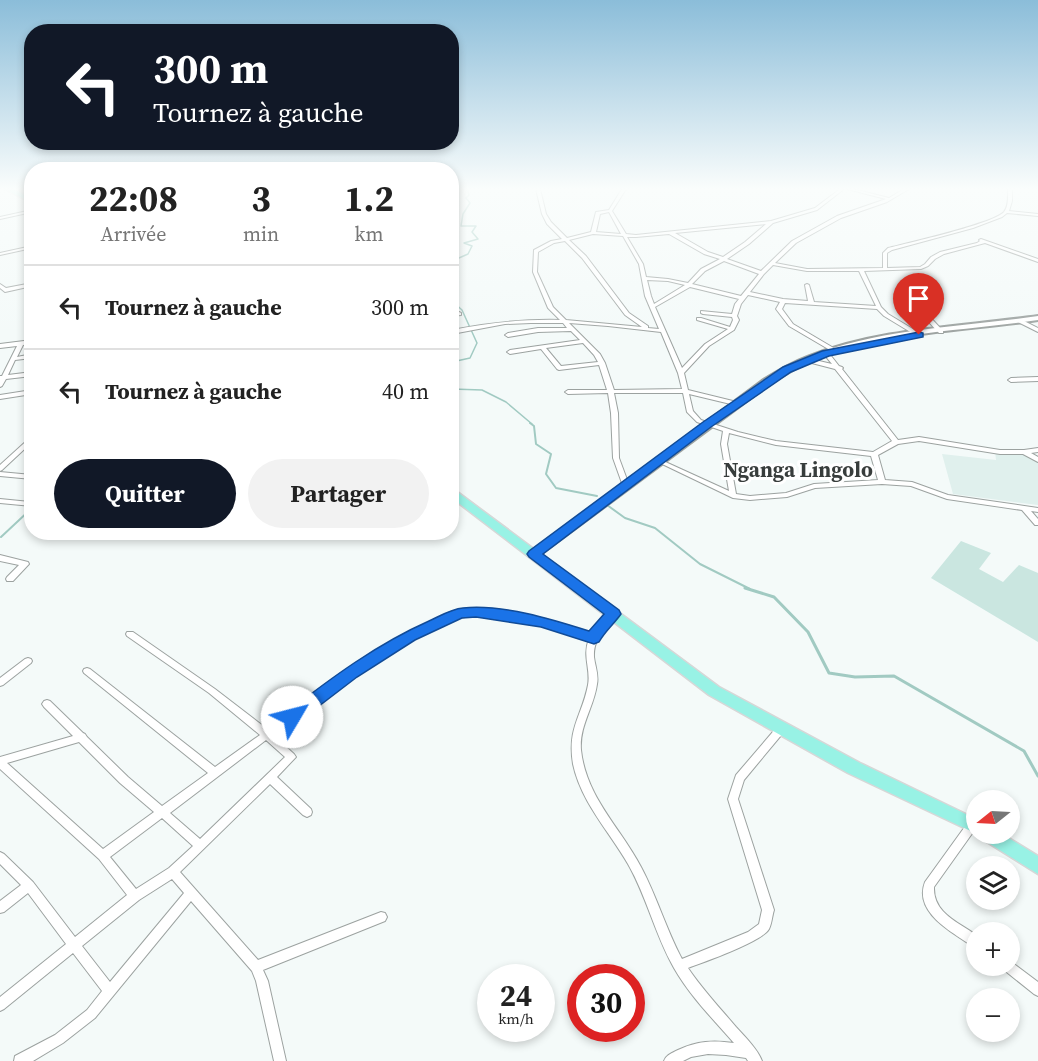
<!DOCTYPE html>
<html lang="fr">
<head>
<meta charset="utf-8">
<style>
  :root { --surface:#fff; --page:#f2f2f2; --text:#222; --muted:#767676; --line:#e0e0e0; --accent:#111827 }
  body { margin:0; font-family:"Source Serif 4",serif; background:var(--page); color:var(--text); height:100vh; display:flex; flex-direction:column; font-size:22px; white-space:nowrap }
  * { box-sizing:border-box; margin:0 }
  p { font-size:20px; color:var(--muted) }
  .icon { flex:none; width:33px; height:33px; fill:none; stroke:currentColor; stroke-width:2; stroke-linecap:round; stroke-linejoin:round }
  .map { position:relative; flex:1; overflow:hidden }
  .drawer { position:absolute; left:24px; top:162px; width:435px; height:378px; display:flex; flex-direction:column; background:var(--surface); border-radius:24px; box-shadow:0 3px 9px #0003 }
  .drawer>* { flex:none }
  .banner { position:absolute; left:24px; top:24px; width:435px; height:126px; border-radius:24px; box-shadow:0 3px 9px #0003; background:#111827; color:#fff; overflow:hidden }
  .needle { width:39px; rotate:252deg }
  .fabs { position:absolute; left:966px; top:790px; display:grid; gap:12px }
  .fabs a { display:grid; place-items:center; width:54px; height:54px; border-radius:50%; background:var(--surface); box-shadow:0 3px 9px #0003; font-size:30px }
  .speed { position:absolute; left:477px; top:964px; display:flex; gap:12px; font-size:30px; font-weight:700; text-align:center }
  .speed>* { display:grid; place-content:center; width:78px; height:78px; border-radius:50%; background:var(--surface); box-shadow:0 3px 9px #0003; line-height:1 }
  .speed small { font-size:15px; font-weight:400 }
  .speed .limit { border:9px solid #d22; background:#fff; color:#111 }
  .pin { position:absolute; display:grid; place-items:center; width:51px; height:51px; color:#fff; margin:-62px -26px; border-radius:50% 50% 50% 0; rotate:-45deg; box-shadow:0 0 6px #0007 }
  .pin .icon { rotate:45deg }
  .me { position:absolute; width:66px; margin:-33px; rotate:53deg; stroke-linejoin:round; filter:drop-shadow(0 0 4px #0008) }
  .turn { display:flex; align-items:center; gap:21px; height:126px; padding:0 30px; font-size:27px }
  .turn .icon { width:78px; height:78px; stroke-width:2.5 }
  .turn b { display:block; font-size:42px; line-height:51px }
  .eta { display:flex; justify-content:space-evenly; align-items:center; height:102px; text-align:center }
  .eta b { font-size:36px; font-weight:700; line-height:42px }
  .cta { display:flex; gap:12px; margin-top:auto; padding:12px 30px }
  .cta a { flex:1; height:69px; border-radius:36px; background:var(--accent); color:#fff; font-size:24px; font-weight:700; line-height:69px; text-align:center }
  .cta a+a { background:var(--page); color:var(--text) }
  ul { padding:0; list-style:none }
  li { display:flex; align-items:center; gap:18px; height:84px; padding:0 30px; border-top:2px solid var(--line) }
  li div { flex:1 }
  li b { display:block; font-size:22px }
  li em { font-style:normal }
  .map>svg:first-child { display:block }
</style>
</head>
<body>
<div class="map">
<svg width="1038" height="1061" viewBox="0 0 1038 1061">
  <rect width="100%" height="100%" fill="#f4faf9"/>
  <!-- built -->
  <path fill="#e0f0ed" d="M995,451L1024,452L1038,460V505L953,494L942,454L996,460Z"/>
  <!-- green -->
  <path fill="#cae6e0" d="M961,541L991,553L979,569L1003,582L1019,565L1038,573V642L931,578Z"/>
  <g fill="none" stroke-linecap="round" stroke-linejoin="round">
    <!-- stream-far2 -->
    <path stroke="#a1cac2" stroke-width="1.5" d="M452,261L468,254L472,246L464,243L478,239L472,232L476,226H461L463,214L470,203L466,198L469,195L467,189
      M452,301L462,310L477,343L470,358L452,362
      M452,389L482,390L506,402L532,424"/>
    <!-- stream-far1 -->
    <path stroke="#a1cac2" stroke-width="2" d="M530,423L534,426L536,444L551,454L546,474L556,488L597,496
      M607,505L625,518L655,528L700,564L750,589
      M1,537L32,508"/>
    <!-- stream -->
    <path stroke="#a1cac2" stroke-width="3" d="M745,588L774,597L808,632L829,673L855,677L894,676L1024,751L1038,776"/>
    <!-- minor casing -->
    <g stroke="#9ca2a0" stroke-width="2">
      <path id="minor" d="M536,189H540L546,214L551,222L567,238L591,232L596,212L609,210L622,189H626L612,211L626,234L636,235L771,221L815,208L840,189H844L817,210L773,223L749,244L727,259L761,271L792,241L837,216L886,199L847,189H853L889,198L904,189H909L887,202L841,218L796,243L775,263L807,269L883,268V253L888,248C908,243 993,224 1004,212C1009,206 1008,196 1008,189H1012V201L1009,211L1038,214V216L1007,213L1002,217L973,228L892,250L887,253V268L920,267L925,264L931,257L940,252L977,243L980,241L979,240L981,239L1038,259V262L985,243L944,254L935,259L928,266L921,269L864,271L881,307L888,314L921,334V336H917L884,316L877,309L785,303L782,309L793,324L837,350V352L835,353L789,326L776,309L780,302L748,295L741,304L737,316L739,320L734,330L709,346L684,373L688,390L741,403L742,404L739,406L689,394L693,411L701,420L738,432L776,441L873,452L892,441L835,369L804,361L803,360L806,358L832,364L823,353L824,352H828L839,366L842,367L843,368L842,369L898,440L919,437L1000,450H1024L1038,448V452L1031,453L1038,457V462L1023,454H1000L919,441L898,444L878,455L885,480L912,482L948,495L1038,508V512L1031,511L1038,519V525H1035L1022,510L947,499L911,486L882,484L815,488L787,497L750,500L733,498L656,461L657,460H661L729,491L721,444L723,431L697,422L687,412L683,393H614L618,413L619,458L629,485L625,487L623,486L613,458L611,413L608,393L568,394L565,392L568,390H607L599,365L559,370L557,369L541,349L510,354L507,352L510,350L580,340L571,331L538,332L508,337L505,335L508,333L538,328H567L563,323H531L505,324L452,334V330C488,323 523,319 560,320L548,308L533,272L534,250L551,241L562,239L547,224L542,214ZM609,212L621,234L596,232L600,214ZM766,224L745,242L723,257L708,252L675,233ZM593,234L623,236L639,264L645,296L659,329L648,328V326L629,313L586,256L569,240ZM669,234L704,254L720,259L701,269L688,283L668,279L646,277L643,264L627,237H636ZM565,241L582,258L625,315L642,327L566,320L553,307L537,272L538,252L554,243ZM724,261L759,274L741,296L692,284L705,271ZM773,265L807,271H859L876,306L814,302L809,285L807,284L805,285L808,301L783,299L750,292L764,274ZM647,280L668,281L685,285L654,304L651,296ZM690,287L739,299L735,304L732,314L701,311V313L703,314L732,317L733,320L730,327L701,318H697V320L728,329L705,344L682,368L655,307ZM569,323L608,326L661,332L678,373L682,389L614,390L605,363L600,354ZM583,343L594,355L598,362L561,366L546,348ZM729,433L776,445L871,456L878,480L814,484L786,493L750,496L736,494L727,444Z
        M32,210V212L0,219V217Z
        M32,246V248L0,255V253Z
        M28,270H32V278L30,277Z
        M32,283V286L5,292L0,288V284L6,288Z
        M459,312L461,313V315L452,316V314Z
        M928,316L930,317L943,331V333H939L926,319V317Z
        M1020,319L1038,328V332L1018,322V320Z
        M32,340V344L23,345L17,357L32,354V358L15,360L8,375L32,372V376L6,379L2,386L0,387V376H2L17,346L0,348V344Z
        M1038,377V381L1011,382L1008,380L1011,378Z
        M32,390V394L0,399V395Z
        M32,436V442L2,470L0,471V465Z
        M0,472L32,475V479L0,476Z
        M0,499L30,502H32V506L0,503Z
        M0,555L28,562L29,564L13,581H7L6,579L7,577L19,565L0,561Z
        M476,609L542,619L591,634L597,625L610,612H616L617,614C607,628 593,637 594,657C595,666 599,675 597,684C594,707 579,726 581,750C586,797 620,827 641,867C657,897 666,929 682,959L748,932L759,924L762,910L728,799L736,775L777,727L780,726L783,727L785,730L783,733L744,780L738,799L774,910C772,916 772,923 769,929C762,942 704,962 688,968C702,989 720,1008 736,1027C745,1037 757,1048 762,1061H748L746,1058L726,1055L708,1054L691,1057L683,1061H664C666,1055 672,1053 678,1050C697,1041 713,1040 734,1043C713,1019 690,996 674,968C655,935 647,897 628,864C609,831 581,802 573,764C567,728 582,716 588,685C591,669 582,656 589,639L542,625L476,615L454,619L413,638L354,674L273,735L294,754L296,757L277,777L311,809L312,812L311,815L307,817L303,815L270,784L180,872L258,960L381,912L385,913L387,917L385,921L263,970L268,981L286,1061H274L256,981L252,971L191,901L95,1018L63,1043L33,1061H14L15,1056L55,1035L87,1010L102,991L73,953L4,1009L0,1011V997L66,944L28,893L4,912L0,913V901L21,885L0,864V852L4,854L33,882L75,937L127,895L99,859L0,769V757L73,736L44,707L42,704L44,701L47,700L50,701L83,733L85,734L87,737L128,777L162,806L208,773L84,673L83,671L84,669L87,668L90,669L215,767L260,735L209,693L127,636L126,634L127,632H133L215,689L267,729L348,670L407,634L449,614ZM266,740L285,757L200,839L170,813ZM79,742L120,783L154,812L103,849L7,763ZM162,818L193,846L169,868L136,889L110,857ZM172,879L184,893L110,982L82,946L139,900Z
        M28,658L31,659L32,661L31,663L3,685L0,686V678L25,659Z
        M973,819L976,821V828L934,887C933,913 958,922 976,935V948C970,945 965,941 960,938C942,926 915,908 925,882L969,821Z
        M1010,961L1038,982V996L1034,994L1004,970L1002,966H1010Z"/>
    </g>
    <!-- secondary casing -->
    <g stroke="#9ca2a0" stroke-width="4">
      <path id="secondary" d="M1038,316V320C964,331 883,332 812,360C797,367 782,376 768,385L538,556L534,558L529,554L762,381C776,372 791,363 807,357C879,328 962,327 1038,316Z"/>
    </g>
    <!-- primary casing -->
    <g stroke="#d6d7d7" stroke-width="3">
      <path id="primary" d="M5,189H13L32,198V203Z
        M452,490L456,491L719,687L860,763L976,819L977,834L848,773L709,695L452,498Z
        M980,834H1002L1038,856V874L982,839Z"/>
    </g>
    <!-- minor -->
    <use href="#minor" fill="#fff" fill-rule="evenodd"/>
    <!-- secondary -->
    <use href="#secondary" fill="#fff" fill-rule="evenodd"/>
    <!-- primary -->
    <use href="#primary" fill="#98f2e5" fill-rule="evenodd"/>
  </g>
  <!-- sky -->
  <linearGradient id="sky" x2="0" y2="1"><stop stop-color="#8bbdd9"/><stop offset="0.56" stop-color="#fafdfc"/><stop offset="1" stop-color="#fafdfc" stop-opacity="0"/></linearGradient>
  <rect width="1038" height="337" fill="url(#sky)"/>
  <!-- route -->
  <path fill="#1a73e8" stroke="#114b97" stroke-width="1.5" d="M919,332L923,333V337L829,356L791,372L711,427L543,554L619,610L621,614C614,624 605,631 599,642L594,644L541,627L476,617L462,618L415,640L357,677L298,722L292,724L286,722L283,717L286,713C331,678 377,644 429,621C440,616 451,609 463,608C503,604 551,619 589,631L604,614L529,557L527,554L529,551L703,422L783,367L822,351Z"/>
  <g text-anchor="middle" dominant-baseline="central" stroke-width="6" stroke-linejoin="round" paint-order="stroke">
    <!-- neighbourhood labels -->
    <g font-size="21" font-weight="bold" fill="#383d3c" stroke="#fff">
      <text x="798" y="469">Nganga Lingolo</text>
    </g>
  </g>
</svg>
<div class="fabs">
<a><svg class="needle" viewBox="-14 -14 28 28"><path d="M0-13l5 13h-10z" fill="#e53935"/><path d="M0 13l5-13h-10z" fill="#767676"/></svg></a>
<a><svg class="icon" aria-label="layers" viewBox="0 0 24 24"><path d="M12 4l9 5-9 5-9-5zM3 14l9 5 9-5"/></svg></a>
<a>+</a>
<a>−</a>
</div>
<div class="speed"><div>24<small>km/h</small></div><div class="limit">30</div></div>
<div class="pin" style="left:919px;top:335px;background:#d93025"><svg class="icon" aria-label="arrive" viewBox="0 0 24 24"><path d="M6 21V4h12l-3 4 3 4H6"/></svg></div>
<svg class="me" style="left:292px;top:717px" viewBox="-20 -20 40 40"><circle r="19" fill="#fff"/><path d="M0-13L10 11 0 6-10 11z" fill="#1a73e8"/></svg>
<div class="banner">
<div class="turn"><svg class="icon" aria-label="left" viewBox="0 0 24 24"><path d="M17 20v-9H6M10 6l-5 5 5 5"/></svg><div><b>300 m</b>Tournez à gauche</div></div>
</div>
<section class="drawer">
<div class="eta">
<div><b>22:08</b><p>Arrivée</p></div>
<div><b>3</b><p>min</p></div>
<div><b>1.2</b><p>km</p></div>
</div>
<ul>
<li><svg class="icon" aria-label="left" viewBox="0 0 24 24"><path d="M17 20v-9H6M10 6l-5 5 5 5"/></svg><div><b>Tournez à gauche</b></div><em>300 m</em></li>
<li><svg class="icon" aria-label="left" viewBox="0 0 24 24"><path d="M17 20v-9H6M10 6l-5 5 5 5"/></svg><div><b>Tournez à gauche</b></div><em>40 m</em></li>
</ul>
<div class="cta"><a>Quitter</a><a>Partager</a></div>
</section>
</div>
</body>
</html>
